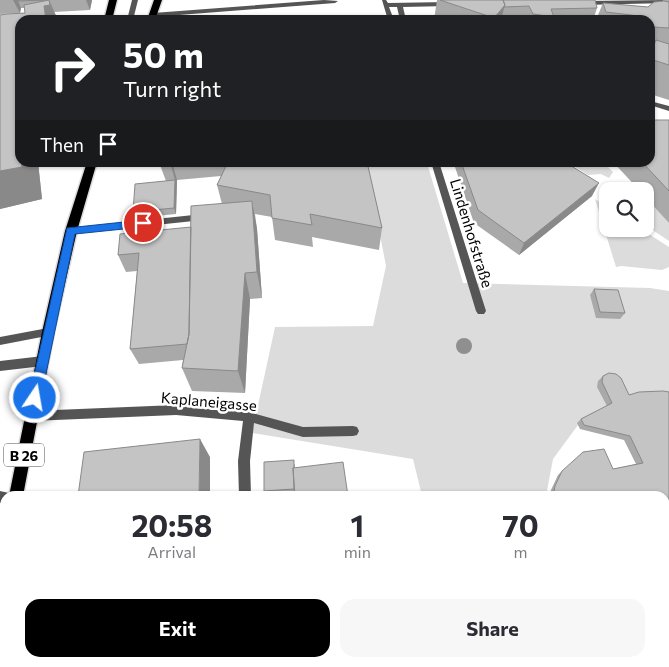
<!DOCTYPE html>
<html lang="en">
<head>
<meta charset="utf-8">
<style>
  :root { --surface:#fff; --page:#f7f7f7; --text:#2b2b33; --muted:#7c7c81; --accent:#000 }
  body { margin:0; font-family:Commissioner,sans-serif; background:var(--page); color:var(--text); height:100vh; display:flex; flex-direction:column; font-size:19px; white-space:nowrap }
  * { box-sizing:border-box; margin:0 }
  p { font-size:16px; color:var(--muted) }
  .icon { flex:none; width:28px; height:28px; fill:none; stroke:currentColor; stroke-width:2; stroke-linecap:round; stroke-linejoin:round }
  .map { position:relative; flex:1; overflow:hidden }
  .details { position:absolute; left:0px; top:491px; width:670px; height:176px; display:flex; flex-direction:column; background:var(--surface); border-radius:15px 15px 0 0; box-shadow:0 1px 4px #0004 }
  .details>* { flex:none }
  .guide { position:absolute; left:15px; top:15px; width:640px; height:152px; border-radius:15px; box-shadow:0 1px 4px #0004; background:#202124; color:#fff; overflow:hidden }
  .buttons { position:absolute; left:599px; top:182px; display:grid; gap:10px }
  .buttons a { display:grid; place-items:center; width:55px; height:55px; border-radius:10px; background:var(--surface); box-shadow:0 1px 4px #0004; font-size:25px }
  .pin { position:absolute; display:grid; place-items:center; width:42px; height:42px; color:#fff; margin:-21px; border:2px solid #fff; border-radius:50%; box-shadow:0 1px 5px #0007 }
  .me { position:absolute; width:55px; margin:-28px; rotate:12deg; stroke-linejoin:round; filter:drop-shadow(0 0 4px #0008) }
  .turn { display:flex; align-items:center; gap:18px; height:105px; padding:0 25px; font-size:22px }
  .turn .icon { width:65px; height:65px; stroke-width:2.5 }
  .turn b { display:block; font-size:35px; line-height:42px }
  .then { display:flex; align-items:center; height:48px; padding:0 25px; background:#0003; gap:10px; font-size:19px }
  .eta { display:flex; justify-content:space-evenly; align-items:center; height:85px; text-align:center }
  .eta b { font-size:30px; font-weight:700; line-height:35px }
  .cta { display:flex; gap:10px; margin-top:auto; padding:10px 25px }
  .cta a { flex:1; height:58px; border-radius:15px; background:var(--accent); color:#fff; font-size:20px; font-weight:700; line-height:58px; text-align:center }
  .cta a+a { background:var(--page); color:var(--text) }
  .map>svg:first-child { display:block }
</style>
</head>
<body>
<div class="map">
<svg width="669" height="667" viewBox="0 0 669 667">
  <rect width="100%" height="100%" fill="#fff"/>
  <!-- green -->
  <path fill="#dcdcdc" d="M366,163H427L463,283L650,288L669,291V406L578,425L553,459L546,496H422L413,459L252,433L275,327L373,326L386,266Z
    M572,163H586L592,167L605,164L613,172L609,178L601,174L588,175L571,164Z
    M645,197L669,223V241L645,225Z
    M595,199L607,207L608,229H641L669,247V267L662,270L621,266L616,267Z
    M611,663L616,667H465L464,663Z"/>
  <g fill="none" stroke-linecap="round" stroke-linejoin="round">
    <!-- primary casing -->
    <g stroke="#dbdbdb" stroke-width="3">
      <path id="primary" d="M109,0H117L112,20H104Z
        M154,0H162L155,20H147Z
        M87,162H97L77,231L54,332L23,496H9L42,332L65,231Z
        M5,548V588L0,590V550Z"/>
    </g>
    <!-- lane -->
    <path fill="#555" fill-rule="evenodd" d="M324,0L338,1L335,3L153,17L150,15L153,13Z
      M203,214L207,217L203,220L71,234L67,231L71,228Z
      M43,356L47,358L48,361L47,364L43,366L0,371V361Z
      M0,491L9,493L11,496H5V503H0Z"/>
    <!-- street -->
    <path fill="#555" fill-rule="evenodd" d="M132,0H138L133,20H127Z
      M382,0H386L388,3L448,2L451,4L448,6L403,7L406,20H400L397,7H389L394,20H388Z
      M669,0V3L583,5L580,3L583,1Z
      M111,16V18L109,19H40L43,17Z
      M650,101L669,106V111L650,105Z
      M431,162H439L486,311L484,314H478L476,311Z
      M48,328L52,329L53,332L52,335L0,345V337Z
      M176,405L249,412L303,427L353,426L357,427L359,431L357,435L353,436L303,437L254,423L250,461L251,496H239L238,461L243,421L176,415L31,421L27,420L26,416L27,412L31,411Z
      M245,662H259V667H245Z"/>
    <!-- primary -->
    <use href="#primary" fill="#000" fill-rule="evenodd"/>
  </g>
  <!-- trees -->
  <circle fill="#8f8f8f" cx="464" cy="346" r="8"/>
  <!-- wall -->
  <path fill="#a9a9a9" d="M0,0H92L90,10L54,12L58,20H20V162H38L42,199L0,209V15L7,14L25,13V8H21L20,13L0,14Z
    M437,0H595L597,8L593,20H434Z
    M663,0H669V100L650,94V20H596L603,3L648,7L663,1Z
    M669,120V223L645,197V191H640L613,162H650Z
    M160,162H367L382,228L379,250L312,237L313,247L275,240L272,217L255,214L257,229L262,298L250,299L245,393L192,391L182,368L183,360L139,364L130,349L137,271L126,272L118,255L191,227L222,204L217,185L221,176L177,180L176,214L135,218L133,212L166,181L160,165Z
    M456,162H565L592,196L519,255L474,223L455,167Z
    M594,289L625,313L620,319L596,318L590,295Z
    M603,376L629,395L669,392V667H643L636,662H665V496H550L551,490L558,475L562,471L613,469L636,464L624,440L580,429L577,423L581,419L607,406L597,387L598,381Z
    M295,464V493L265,495L264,491Z
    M76,662H132V667H75Z"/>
  <!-- shaded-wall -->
  <path fill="#898989" d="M13,0H24L18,1L21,8L20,13Z
    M45,0L48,5L49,0L58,20H46L44,6L47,5Z
    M86,0H92L90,10Z
    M505,5L501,20H494V18Z
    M18,117H20V140Z
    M22,162H38L42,199L0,209V171Z
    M170,162H172L177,180L176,214L174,208L175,180Z
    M599,183L592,196L519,255L524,243Z
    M252,201L257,229L262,298L257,272Z
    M245,273L250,299L245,393L238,371Z
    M200,439L210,457V496H200L199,495Z
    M123,662H132V667H123Z"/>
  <!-- building -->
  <path fill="#c4c4c4" stroke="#898989" d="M19,0H45L18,1Z
    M49,0L50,5L44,6L46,20H20V117H18L20,140V162H22V167L0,171V15L7,14L25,13L24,5Z
    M440,0H503L505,5L494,18Z
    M503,0H595L597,8L551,9L554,17L533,14L529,6L504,7L505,5Z
    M664,1L669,2V28L653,27L650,23V20H648L647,17L606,12L603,3L648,7L654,2Z
    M320,17L321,20H277Z
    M656,40L669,44V65L650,59V53Z
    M650,120H669V191L642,162H650Z
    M160,162H170V164L160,165Z
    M228,162H367L382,228L310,214L312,225L272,218L270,195L217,185Z
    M461,162H565L599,183L524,243L478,210Z
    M175,180L174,208L133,212L135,184Z
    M252,201L257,272L245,273L238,371L182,368L189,334L191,206Z
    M191,227L189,334L187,344L130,349L139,253L118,255L120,234Z
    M594,289L618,290L625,313L600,312Z
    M609,373L616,374L621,378L629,395L639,392L663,391L669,392V667H650L643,662H665V496H553L555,486L562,471L583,452L604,449L613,469L643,463L630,436L584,425L581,419L612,403L602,382L603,376Z
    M200,439L199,495L190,496H78L84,452Z
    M294,460V467L293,468L294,489L264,491V462Z
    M343,462L348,496H295L293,468Z
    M76,662H103L75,667Z
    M112,662H123V667H80Z
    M313,662H376L377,667H314Z"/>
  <!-- route -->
  <path fill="#1a73e8" stroke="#114b97" d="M143,220L148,223L143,227L75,234L41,398L39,402L35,403L31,402L29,398L67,228Z"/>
  <g text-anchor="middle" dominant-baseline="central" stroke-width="5" stroke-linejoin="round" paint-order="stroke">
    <!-- shield labels -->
    <rect fill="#fff" stroke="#4c4c4c" stroke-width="1" x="4" y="443.5" width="40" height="23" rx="4"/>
    <g font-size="14" font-weight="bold" fill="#000">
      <text x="24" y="455">B 26</text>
    </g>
    <!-- street labels -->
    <g font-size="15" fill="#000" stroke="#fff">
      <text transform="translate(472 233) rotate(73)">Lindenhofstraße</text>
      <text transform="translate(209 401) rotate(5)">Kaplaneigasse</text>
    </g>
  </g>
</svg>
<div class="buttons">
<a><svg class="icon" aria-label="search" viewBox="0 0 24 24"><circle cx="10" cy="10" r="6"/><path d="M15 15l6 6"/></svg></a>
</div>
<div class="pin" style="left:143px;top:223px;background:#d93025"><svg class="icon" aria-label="arrive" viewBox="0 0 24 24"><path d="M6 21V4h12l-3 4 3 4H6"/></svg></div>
<svg class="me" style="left:35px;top:398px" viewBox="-20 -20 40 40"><circle r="17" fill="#1a73e8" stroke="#fff" stroke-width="3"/><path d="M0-11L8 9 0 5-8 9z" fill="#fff"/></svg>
<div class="guide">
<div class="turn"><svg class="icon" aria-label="right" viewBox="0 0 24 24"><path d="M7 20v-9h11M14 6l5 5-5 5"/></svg><div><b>50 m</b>Turn right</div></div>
<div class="then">Then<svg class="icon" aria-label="arrive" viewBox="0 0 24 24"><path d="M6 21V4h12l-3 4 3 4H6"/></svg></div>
</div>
<section class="details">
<div class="eta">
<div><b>20:58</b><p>Arrival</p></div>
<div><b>1</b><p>min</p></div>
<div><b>70</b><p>m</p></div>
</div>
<div class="cta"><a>Exit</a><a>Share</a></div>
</section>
</div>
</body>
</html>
